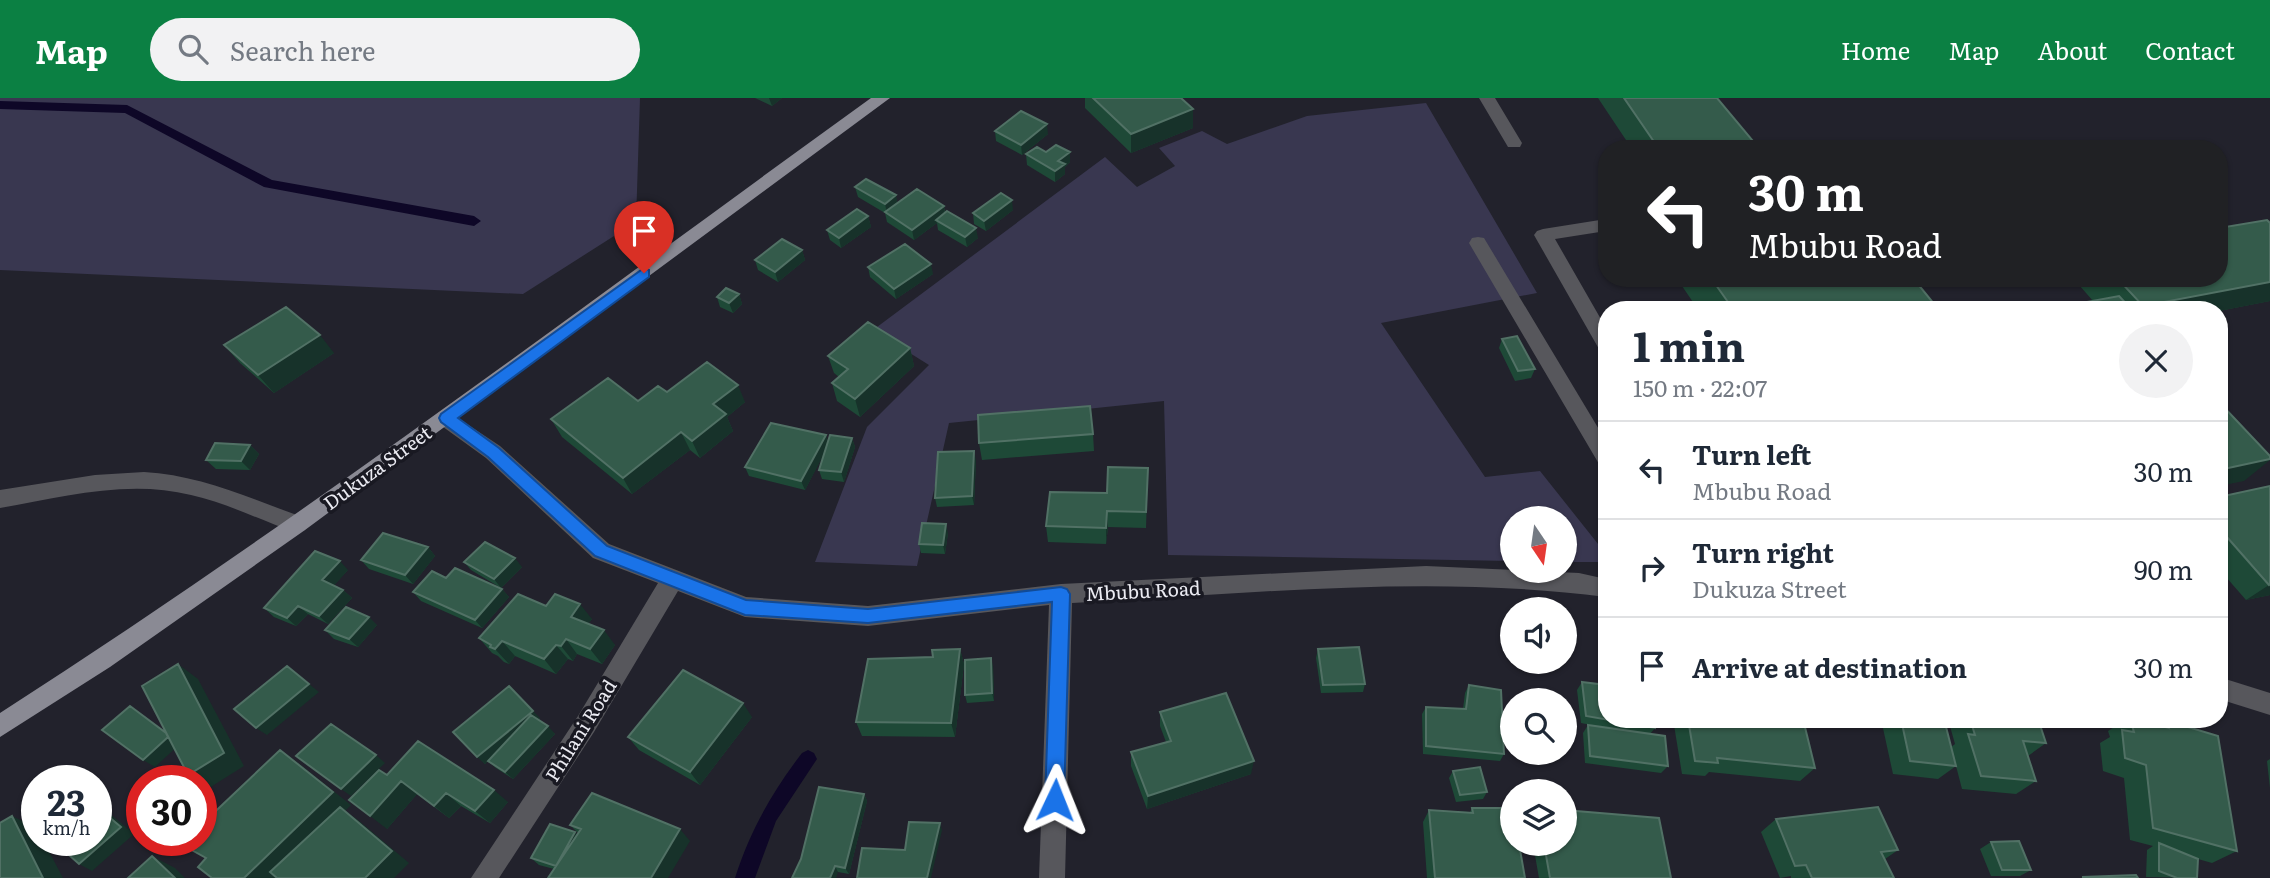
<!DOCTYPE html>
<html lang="en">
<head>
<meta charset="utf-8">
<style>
  :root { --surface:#fff; --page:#f2f2f3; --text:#1f2937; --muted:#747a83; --line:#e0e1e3; --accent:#0b8043 }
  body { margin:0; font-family:Literata,serif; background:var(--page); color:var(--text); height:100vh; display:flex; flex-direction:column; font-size:26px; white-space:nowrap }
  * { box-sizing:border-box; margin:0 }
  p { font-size:23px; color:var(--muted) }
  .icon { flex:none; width:38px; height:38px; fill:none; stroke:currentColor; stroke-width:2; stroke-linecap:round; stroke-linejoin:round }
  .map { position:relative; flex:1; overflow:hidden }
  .sheet { position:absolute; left:1598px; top:203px; width:630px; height:427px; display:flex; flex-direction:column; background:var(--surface); border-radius:28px; box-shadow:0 2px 5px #0004 }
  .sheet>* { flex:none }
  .top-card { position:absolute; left:1598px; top:42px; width:630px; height:147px; border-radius:28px; box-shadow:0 2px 5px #0004; background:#202124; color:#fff; overflow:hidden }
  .needle { width:46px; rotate:167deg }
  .controls { position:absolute; left:1500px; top:408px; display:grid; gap:14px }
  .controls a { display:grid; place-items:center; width:77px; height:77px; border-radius:50%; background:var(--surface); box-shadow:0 2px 5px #0004; font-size:35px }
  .speed { position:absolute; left:21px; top:667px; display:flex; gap:14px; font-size:35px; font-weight:700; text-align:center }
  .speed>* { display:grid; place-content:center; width:91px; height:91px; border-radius:50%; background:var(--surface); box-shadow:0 2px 5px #0004; line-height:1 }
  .speed small { font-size:18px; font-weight:400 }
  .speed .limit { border:10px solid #d22; background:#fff; color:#111 }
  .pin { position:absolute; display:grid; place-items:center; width:60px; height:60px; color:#fff; margin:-72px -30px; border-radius:50% 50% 50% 0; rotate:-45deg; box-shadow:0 0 7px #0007 }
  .pin .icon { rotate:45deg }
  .me { position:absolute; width:77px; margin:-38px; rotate:2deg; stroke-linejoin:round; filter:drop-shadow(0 0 5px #0008) }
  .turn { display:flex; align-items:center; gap:24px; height:147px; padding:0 35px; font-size:32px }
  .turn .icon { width:91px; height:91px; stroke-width:2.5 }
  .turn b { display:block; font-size:49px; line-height:60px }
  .round { display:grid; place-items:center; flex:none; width:74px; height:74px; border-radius:37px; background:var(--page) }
  .headline { display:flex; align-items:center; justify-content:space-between; height:119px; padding:0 35px }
  h1 { font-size:42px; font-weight:700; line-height:52px }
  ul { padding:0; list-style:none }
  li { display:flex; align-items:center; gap:21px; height:98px; padding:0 35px; border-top:2px solid var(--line) }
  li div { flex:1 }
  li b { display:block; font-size:26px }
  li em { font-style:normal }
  header { display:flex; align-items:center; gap:42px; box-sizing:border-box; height:98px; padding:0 35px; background:var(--accent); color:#fff }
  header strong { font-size:33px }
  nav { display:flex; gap:38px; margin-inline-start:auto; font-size:24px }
  .search { width:490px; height:63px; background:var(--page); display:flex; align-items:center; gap:18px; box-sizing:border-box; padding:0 24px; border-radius:38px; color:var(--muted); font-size:26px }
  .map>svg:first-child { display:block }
</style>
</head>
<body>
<header>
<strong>Map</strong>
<div class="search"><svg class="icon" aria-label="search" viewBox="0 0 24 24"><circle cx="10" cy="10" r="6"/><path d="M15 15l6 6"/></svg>Search here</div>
<nav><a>Home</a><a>Map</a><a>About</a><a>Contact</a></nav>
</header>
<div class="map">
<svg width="2270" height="780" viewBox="0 0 2270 780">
  <rect width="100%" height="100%" fill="#22222c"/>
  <!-- green -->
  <path fill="#393750" d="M0,0H640L636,124L523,196L0,172Z
    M1426,5L1537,195L1381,225L1485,379L1540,373L1606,456V464H1565L1564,420H1512V463L1168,457L1164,303L949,325L917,468L815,464L867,329L929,267L873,232L1105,59L1137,89L1175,68L1159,50L1202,33L1227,46L1307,18Z"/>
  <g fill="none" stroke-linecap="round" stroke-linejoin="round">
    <!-- stream -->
    <path fill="#0e0727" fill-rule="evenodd" d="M0,3L127,7L272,82L474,118L481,123L474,128L264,89L125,15L0,11Z
      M808,652L814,655L817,661L776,723L755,780H735C750,733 772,694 802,655Z"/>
    <!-- minor -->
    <path fill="#57575c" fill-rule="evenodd" d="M1479,0H1495L1522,45L1520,49H1508Z
      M1606,121V133L1555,141L1606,230V253L1599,251L1534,137L1537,133L1543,131Z
      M1478,139L1484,140L1606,343V368L1599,366L1469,145L1472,140Z
      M446,312L500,348L609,446L746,499L868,508L1061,486L1426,468L1579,475L1606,481V499C1430,476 1249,496 1072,505L1065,780H1039L1049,507L868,528L745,519L678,493L594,634L499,780H471L578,618L658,485L593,460L486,360L439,326L436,320L439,314Z
      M144,374C201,377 251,401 305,420L308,426L305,432L297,435C262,423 227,405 191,397C128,381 62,399 0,410V392L95,377Z
      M2219,579L2270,595V617L2219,601Z"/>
    <!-- major -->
    <path fill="#8a8a94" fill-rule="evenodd" d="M871,0H890L305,432L110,569L0,639V615C299,423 583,208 871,0Z"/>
  </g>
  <!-- wall -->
  <path fill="#1e4937" d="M755,0H782L772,8Z
    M1085,0H1181L1193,30L1131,55L1085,10Z
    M1598,0H1717L1753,43L1749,51H1632Z
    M995,33L1048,36L1022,57L996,43Z
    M1046,54L1070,64L1065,69V76L1055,84L1027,67L1026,56Z
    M855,89L897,105L944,108L945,114L978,140L967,149L938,132L937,125L914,142L887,124L885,115L858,99Z
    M1013,112L986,133L974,126L973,115Z
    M868,118L871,129L841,150L830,142L827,132Z
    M802,152L805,162L778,184L758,172L755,162Z
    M868,169L933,176L896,201L870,179Z
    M1686,180H1913L1697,210L1682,188Z
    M2073,180H2219L2270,203L2219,213V212H2053L2055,210L2093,203Z
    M739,196L742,206L733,215L720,209L717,199Z
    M1502,241L1535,271L1531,280L1515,283L1499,250Z
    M224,247L334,255L274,295L240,265Z
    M910,250L914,268L860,319L837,303L832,285L839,279L834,275L828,258Z
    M667,294L745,304L727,319L733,333L700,360L690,352L632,396L562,339L551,321L638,303Z
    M1093,336L1094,353L982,362L979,345Z
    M852,340L855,349L844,384L822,381L819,372L824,355L805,392L749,378L745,369L828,344Z
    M250,347L259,356L250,372L216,371L206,362Z
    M976,362L974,407L937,409L935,400Z
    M1148,370L1146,430L1108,429L1106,446L1048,444L1046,428L1107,395Z
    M2270,388V497L2246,502L2219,471V399Z
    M948,435L945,456L921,455L919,446Z
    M428,449L435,458L413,486L369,471L361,462Z
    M464,464L522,469L501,490L471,472Z
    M348,472L334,487L343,492L352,500L328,526L308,516L296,528L274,519L264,510Z
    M446,480L502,491L509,499L482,530L421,503L413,494Z
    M546,508L592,521L588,526L615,547L602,566L577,556L573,563L568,561L556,576L515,558L509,566L504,564L498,558L492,555L479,540Z
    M377,527L358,549L334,541L325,532Z
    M960,551L964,566L955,639L862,638L856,624L933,559Z
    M1318,551L1365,586L1363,594L1321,595L1316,560Z
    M993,568L994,603L967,605L965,597Z
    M1582,584L1655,630L1650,636L1668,668L1661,675L1585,665L1583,635L1588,627L1596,628L1581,625L1577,592Z
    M1469,587L1504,656L1500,663L1423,656L1422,616L1426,609L1463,611L1465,595Z
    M1160,614L1251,676L1147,711L1131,668V654L1166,644L1160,628Z
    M752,619L700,687L639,652L628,639Z
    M540,620L538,622L555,636L513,681L496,670L488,663L485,666L453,634Z
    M1673,621H1803L1815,670L1800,683L1709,674L1705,678L1682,676Z
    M1881,621H1944L1951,649L1955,646L1948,621H2038L2046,645L2028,658L2036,683L2016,696L1962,691L1956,668L1938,681L1893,676Z
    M2126,621H2138L2160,627L2168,623L2237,753L2212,765L2198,761L2197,780L2146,779L2147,752L2153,748L2130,742L2124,680L2103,673L2100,645L2110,639L2108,633Z
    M2270,661V690L2267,663Z
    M1453,673L1487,694L1483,701L1456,704L1449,680Z
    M387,677L508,704L490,725L461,708L449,720L417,696L387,731Z
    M864,696L867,703L849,776L838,774L801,761Z
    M1472,710L1525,780H1427L1423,724L1429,712L1470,714Z
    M1776,721L1898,752L1885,761L1894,780H1791V778L1780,780L1761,734Z
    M570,727L690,743L554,771L539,767L531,760L577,736L578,735Z
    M1991,744L2031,772L2020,778H1991L1980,751Z
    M1533,746H1564L1671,780H1539Z"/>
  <!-- shaded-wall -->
  <path fill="#17322a" d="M769,0H782L772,8Z
    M1193,11V30L1131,55V36Z
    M1047,26L1048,36L1022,57L1021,47Z
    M1753,43L1749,51H1712Z
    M1070,54V64L1065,69V76L1055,84V73L1058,63Z
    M896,97L898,107L887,116L885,106Z
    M1012,102L1013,112L986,133L984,123Z
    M944,108L945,118L936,122L937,125L914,142L912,132Z
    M868,118L871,129L841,150L839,140Z
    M976,130L978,140L967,149L965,139Z
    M802,152L805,162L778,184L775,174Z
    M931,166L933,176L896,201L894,191Z
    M2270,184V203L2219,213V212H2140L2143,208Z
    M739,196L742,206L733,215L729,205Z
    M320,237L334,255L274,295L258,277Z
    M910,250L914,268L860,319L855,301Z
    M738,287L745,304L727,319L733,333L700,360L692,343L713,306Z
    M681,334L690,352L632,396L623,380Z
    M826,337L829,347L805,392L801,383Z
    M852,340L855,349L844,384L841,374Z
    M250,347L259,356L250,372L241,363Z
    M974,353L976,362L974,407L972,398Z
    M2270,361V362L2244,383L2219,388V372Z
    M1107,413L1108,429L1106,446V430Z
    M946,426L948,435L945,456L943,447Z
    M428,449L435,458L413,486L405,477Z
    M515,460L522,469L501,490L494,481Z
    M340,463L348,472L331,491L322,482Z
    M2270,486V497L2246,502L2269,487Z
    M502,491L509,499L482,530L475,522Z
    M343,492L352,500L328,526L319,518Z
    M580,506L592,521L582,534L571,519Z
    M298,508L308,516L296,528L287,520Z
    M369,519L377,527L358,549L349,541Z
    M604,532L615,547L602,566L590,551Z
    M566,541L577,556L573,563L561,548Z
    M502,543L515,558L509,566L495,551Z
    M556,547L568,561L556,576L544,561Z
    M960,551L964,566L955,639L951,625Z
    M991,560L993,568L994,603L992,595Z
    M178,566L198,581L244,668L209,690L201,686V682H196L188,677Z
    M309,586L319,594L267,637L256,630Z
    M743,605L752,619L700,687L690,674Z
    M130,608L181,645L155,669L143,662Z
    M533,613L540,620L485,666L477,659Z
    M548,628L555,636L513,681L505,674Z
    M280,652L298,665L351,707L345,713L358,722L409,765L394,780H365L345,713L276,780H244Z
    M376,657L385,665L351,698L341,691Z
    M1254,663L1251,676L1147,711L1148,698Z
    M401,683L417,696L387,731L370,718Z
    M494,692L508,704L490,725L475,713Z
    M446,695L461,708L449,720L434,708Z
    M864,696L867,703L849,776L845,770Z
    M96,704L134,736L92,773L79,766L96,708Z
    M12,718L37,730V742H43L63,780H43Z
    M940,725L942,732L931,780H927Z
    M680,731L690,743L668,780H651Z
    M575,734L582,741L556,768Z
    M152,758L175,770L185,780H175Z
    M835,768L838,774L836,780H830Z"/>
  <!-- building -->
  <path fill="#345b4b" stroke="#517165" stroke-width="2" d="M1093,0H1181L1193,11L1131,36Z
    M1624,0H1717L1753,43L1712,51H1659Z
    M1021,13L1047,26L1021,47L995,33Z
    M1056,47L1070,54L1058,63L1065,66L1055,73L1026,56L1037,49L1046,54Z
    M866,81L896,97L885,106L855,89Z
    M917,91L944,108L912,132L885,114Z
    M1001,95L1012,102L984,123L973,115Z
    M857,111L868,118L839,140L827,132Z
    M947,113L976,130L965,139L936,122Z
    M2267,122L2270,125V184L2143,208L2117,180H2219V130Z
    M782,141L802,152L775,174L755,162Z
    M905,146L931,166L894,191L868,169Z
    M1711,180H1913L1939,212H1688L1728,204Z
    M726,190L739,196L729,205L717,199Z
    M2119,198L2132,212H2057L2055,210Z
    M286,209L320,237L258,277L224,247Z
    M868,224L910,250L855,301L832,285L848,271L828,258Z
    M1517,238L1535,271L1518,273L1502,241Z
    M707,264L738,287L713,306L726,316L692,343L681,334L623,380L551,321L608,280L638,303L658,288L667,294Z
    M2219,304L2270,358V361L2219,372Z
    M1090,308L1093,336L979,345L978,317Z
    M771,325L826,337L801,383L745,369Z
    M830,337L852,340L841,374L819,372Z
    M215,345L250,347L241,363L206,362Z
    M974,353L972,398L935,400L938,354Z
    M1108,369L1148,370L1146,414L1107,413L1106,430L1046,428L1050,394L1107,395Z
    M2270,388V486L2269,487L2219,430V399Z
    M922,425L946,426L943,447L919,446Z
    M383,435L428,449L405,477L361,462Z
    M485,444L515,460L494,481L464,464Z
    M315,453L340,463L322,482L343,492L319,518L298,508L287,520L264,510Z
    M455,470L502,491L475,522L413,494L432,473L446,480Z
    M518,496L546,508L555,496L580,506L571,519L604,532L590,551L566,541L561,548L556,547L544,561L502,543L495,551L490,549L491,547L479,540Z
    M346,509L369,519L349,541L325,532Z
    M1359,549L1365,586L1323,587L1318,551Z
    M960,551L951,625L856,624L868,561L933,559L932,552Z
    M991,560L992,595L965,597V562Z
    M178,566L224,655L188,677L142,588Z
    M287,568L309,586L256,630L234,611Z
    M683,572L743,605L690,674L628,639Z
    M1582,584L1606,587V621H1654L1655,630L1586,618Z
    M1469,587L1501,592L1504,656L1426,648V609L1466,611Z
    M509,588L533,613L477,659L453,634Z
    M1226,595L1254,663L1148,698L1131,654L1171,643L1160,614Z
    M130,608L166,635L168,639L143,662L102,632Z
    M531,617L548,628L505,674L488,663Z
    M1688,621H1803L1815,670L1717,660L1718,665L1695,663Z
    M1901,621H1944L1956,668L1910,663Z
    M1970,621H2038L2046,645L2023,643L2036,683L1981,678L1968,636L1975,637Z
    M2130,621H2138L2169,630L2168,623L2218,638L2237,753L2153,730L2146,667L2125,660L2122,632L2134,634Z
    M331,626L376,657L341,691L296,658Z
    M1588,627L1665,638L1668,668L1590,658Z
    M418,643L494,692L475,713L446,695L434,708L401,683L370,718L349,702L379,672L387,677Z
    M280,652L333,694L244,780H212L198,769L206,760L181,746L185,742H201V727Z
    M1480,669L1487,694L1460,697L1453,673Z
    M819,689L864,696L845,770L835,768L830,780H792L801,761Z
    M592,695L680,731L651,780H548L581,731L570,727Z
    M96,708L121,729L79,766L52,742H96Z
    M340,709L392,753L365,780H277L270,774Z
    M1878,709L1898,752L1881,754L1894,780H1812L1806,767L1795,768L1776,721Z
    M1472,710H1512V746H1519L1525,780H1435L1429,712L1473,715Z
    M1564,712L1659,720L1671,780H1550L1544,746H1564Z
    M12,718L43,780H0V725Z
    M909,724L940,725L927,780H857L862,750L905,752Z
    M550,726L575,734L556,768L531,760Z
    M2019,743L2031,772H2002L1991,744Z
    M2159,745L2198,761L2197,780H2177L2159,773Z
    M152,758L175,780H128Z
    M2136,777L2138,780L2082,779Z"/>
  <!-- route -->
  <path fill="#1a73e8" stroke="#114b97" stroke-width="2" d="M644,170L649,172V179L458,320L499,350L607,448L746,502L868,511L1061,489L1067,491L1070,496L1064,702L1061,709L1055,711L1048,709L1045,702L1052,504L868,525L745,517L595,458L488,359L441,324L439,320L441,316Z"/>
  <g text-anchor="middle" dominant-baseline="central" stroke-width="7" stroke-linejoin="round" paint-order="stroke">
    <!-- street labels -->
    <g font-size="19" fill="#ebebf2" stroke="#191922">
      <text transform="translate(377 369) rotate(-36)">Dukuza Street</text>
      <text transform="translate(1143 492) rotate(-3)">Mbubu Road</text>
      <text transform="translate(580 632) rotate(-58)">Philani Road</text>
    </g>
  </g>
</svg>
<div class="controls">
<a><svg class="needle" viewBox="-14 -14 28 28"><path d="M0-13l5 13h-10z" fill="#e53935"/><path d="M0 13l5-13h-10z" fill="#747a83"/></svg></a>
<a><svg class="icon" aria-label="sound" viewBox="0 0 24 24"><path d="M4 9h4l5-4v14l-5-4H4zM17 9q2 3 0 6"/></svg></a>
<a><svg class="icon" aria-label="search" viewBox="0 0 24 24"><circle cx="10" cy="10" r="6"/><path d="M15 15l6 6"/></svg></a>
<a><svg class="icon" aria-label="layers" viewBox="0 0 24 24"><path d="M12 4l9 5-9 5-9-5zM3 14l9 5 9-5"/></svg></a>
</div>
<div class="speed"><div>23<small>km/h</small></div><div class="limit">30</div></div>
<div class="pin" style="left:644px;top:175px;background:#d93025"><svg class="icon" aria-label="arrive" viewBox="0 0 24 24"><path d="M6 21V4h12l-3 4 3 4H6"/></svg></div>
<svg class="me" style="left:1055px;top:702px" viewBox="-20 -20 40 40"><path d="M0-17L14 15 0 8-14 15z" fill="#1a73e8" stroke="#fff" stroke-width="4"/></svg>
<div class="top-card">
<div class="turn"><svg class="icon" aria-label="left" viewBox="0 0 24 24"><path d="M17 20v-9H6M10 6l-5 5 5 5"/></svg><div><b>30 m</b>Mbubu Road</div></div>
</div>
<section class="sheet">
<div class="headline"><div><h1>1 min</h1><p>150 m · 22:07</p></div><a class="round"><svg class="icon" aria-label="close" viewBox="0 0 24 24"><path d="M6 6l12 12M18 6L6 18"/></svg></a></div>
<ul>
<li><svg class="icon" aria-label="left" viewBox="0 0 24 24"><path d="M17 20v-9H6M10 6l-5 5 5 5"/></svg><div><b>Turn left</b><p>Mbubu Road</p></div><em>30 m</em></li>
<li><svg class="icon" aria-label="right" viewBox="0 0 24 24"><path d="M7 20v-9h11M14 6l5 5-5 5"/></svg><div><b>Turn right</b><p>Dukuza Street</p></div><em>90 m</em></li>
<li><svg class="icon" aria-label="arrive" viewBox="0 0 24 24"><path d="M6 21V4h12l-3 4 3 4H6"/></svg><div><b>Arrive at destination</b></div><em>30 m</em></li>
</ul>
</section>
</div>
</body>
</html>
